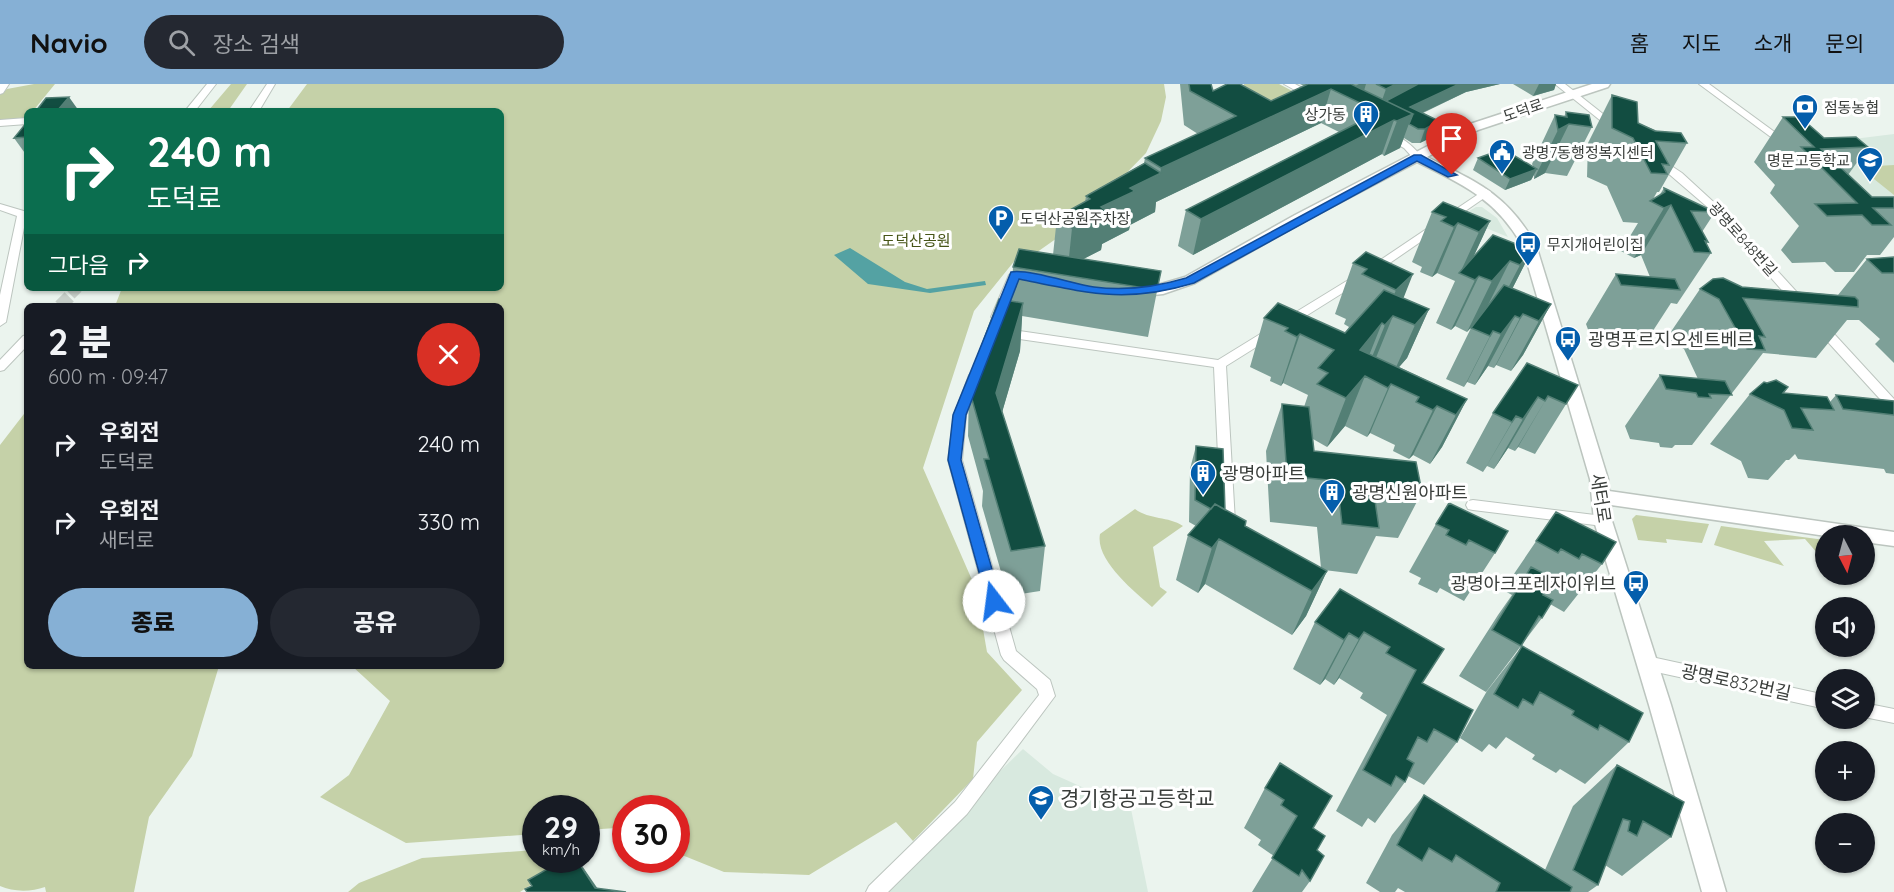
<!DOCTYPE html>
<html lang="ko">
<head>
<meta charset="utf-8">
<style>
  :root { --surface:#171b24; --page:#242831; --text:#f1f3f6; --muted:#9ea1a6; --accent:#86b0d5 }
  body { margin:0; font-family:Quicksand,"Noto Sans KR",sans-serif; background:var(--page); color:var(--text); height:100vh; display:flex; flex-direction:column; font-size:22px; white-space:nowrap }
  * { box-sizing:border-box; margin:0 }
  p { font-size:20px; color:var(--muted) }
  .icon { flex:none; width:33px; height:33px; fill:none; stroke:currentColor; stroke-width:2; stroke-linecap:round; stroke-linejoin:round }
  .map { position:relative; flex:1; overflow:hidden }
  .side { position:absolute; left:24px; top:219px; width:480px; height:366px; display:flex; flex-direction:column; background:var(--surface); border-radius:9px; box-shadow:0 2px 4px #0004 }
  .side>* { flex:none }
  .banner { position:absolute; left:24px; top:24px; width:480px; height:183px; border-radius:9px; box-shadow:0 2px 4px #0004; background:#0b6e4f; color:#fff; overflow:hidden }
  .needle { width:39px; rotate:174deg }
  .buttons { position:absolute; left:1815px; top:441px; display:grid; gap:12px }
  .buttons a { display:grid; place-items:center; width:60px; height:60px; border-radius:50%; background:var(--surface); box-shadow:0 2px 4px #0004; font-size:30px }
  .speed { position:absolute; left:522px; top:711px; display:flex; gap:12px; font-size:30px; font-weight:700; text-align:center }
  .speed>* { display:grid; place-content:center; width:78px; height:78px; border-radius:50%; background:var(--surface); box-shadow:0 2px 4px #0004; line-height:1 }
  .speed small { font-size:15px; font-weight:400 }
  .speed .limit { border:9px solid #d22; background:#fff; color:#111 }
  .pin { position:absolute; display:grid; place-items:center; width:51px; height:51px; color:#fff; margin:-62px -26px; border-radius:50% 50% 50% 0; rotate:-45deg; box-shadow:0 0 6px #0007 }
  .pin .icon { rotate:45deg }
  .me { position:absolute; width:66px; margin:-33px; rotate:345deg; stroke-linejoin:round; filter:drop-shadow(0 0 4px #0008) }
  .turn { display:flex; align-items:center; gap:21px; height:126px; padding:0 24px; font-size:27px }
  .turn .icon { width:78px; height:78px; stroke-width:2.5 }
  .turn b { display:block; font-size:42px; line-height:51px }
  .then { display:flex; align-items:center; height:57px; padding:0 24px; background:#0003; gap:12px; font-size:22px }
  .round { display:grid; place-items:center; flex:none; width:63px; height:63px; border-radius:32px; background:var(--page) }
  .summary { display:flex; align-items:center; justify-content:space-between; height:102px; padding:0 24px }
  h1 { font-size:36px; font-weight:800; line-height:45px }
  .action { display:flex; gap:12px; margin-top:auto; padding:12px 24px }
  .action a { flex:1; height:69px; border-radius:36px; background:var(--accent); color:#111; font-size:24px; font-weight:800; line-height:69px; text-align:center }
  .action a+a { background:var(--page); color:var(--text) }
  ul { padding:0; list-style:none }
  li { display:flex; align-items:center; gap:18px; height:78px; padding:0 24px }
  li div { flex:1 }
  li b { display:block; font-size:22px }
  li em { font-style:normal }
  header { display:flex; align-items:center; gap:36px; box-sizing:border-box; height:84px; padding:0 30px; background:var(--accent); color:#111 }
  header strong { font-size:28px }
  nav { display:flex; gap:33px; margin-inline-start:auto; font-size:21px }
  .search { width:420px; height:54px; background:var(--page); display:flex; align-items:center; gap:15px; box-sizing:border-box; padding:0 21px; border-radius:33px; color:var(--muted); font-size:22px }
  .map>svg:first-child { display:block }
</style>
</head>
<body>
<header>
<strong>Navio</strong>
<div class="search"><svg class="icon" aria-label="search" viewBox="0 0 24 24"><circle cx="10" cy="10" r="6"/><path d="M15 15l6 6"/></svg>장소 검색</div>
<nav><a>홈</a><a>지도</a><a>소개</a><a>문의</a></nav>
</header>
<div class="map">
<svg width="1894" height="808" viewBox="0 0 1894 808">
  <rect width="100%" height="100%" fill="#ebf4ee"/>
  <!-- built -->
  <path fill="#d8e9df" d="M1894,50V136L1797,62Z
    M1476,123H1482L1497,134L1508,153L1459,133Z
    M1023,665L1053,690L1131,725L1148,808H875Z"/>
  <!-- green -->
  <path fill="#c5d1a8" d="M34,0H55L33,27H27V34L0,39V11L7,5Z
    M231,0H247L228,27H208Z
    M307,0H1164L1166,13L1161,37L1146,69L1077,140L1033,171L1016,175L974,227L923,384L976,505L987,568L1022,606L977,658L973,695L913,757L896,738L809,791L724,788L677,769L676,724H626L625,748L616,744L587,746L586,724H536L535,750L406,759L320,713L349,691L390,617L352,582H501V222H115L122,204H501V27H287Z
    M1244,0H1279L1298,10L1246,27Z
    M1894,81V111L1859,83Z
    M27,326V582H219L192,672L149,733L134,808H46L45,803C31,808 13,808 0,802V361Z
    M1135,425C1150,436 1168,432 1183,442L1153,463L1160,503L1167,508L1152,523C1134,507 1095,476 1100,450Z
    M1636,431L1709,440L1702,459L1666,455L1667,459L1638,456L1632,435Z
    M1721,442L1825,456V478L1805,455L1764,457L1784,482L1714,461Z
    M535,766L536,776H569L520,808H348L359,799L422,774Z"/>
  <!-- water -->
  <path fill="#54a2a3" d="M850,164L905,198L927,205L985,197L986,201L930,209L868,200L834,171Z"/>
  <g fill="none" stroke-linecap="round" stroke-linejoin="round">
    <!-- minor-tunnel-far1 -->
    <path stroke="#c8d0ca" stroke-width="10" stroke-dasharray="10 5" stroke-linecap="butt" d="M71,211L78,204"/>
    <!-- minor-tunnel -->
    <path stroke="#c8d0ca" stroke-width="13" stroke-dasharray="13 6" stroke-linecap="butt" d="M60,222L73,209"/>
    <!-- minor casing -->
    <g stroke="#bcc5bf" stroke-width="2">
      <path id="minor" d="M9,0L3,9L0,10V0Z
        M207,0H216L195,27H185Z
        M267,0H275L259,27H249Z
        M1284,0H1295L1317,12L1309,14Z
        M1555,0H1565L1617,41V45H1611Z
        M1699,0H1709L1791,60L1783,62Z
        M27,34V40L0,42V36Z
        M1385,50C1399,49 1413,62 1422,73L1414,75L1404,64L1385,54Z
        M1658,73L1682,89L1719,123L1804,216V222H1796L1712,127L1655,78L1653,76Z
        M1486,105L1491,108L1490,110L1384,183L1226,282L1235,438L1233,442H1223L1221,438L1214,283L1005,253L999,249L1005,245L1218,276L1376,179Z
        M0,120L27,128L6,238L0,242V211L17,132L0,126Z
        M1015,188L1021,191L1003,233L997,237L993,236L991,233L1009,191Z
        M1821,239L1825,240L1894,315V327L1890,326L1817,246L1815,243Z
        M27,251V262L4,286L0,287V276L23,252Z
        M975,287L981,291L966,331L962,376L1016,567L1050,596L1055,612L967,730L888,808H866L869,802L955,718L1039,611L1037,605L1004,576L1001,571L948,376L954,331L969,291Z
        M1473,416L1603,432L1608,433L1610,437L1608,441L1603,442L1473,426L1468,425L1466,421L1468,417Z
        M1647,572L1826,611V625L1647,586L1642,584L1639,579L1642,574Z
        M1864,619L1894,625V639L1864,633Z"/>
    </g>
    <!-- tertiary casing -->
    <g stroke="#bcc5bf" stroke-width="3">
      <path id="tertiary" d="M1592,0H1610L1608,3L1478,46L1427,73C1477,98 1507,110 1536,161L1608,395L1609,407L1894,448V462L1864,458V452H1826L1611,421L1612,437L1671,621L1726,808H1702L1649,621L1594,437L1590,395L1522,161C1496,115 1462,100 1417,78L1305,137L1195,199L1163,210L1134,213L1126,208L1129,205L1161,200L1185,193L1295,131L1470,40Z"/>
    </g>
    <!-- minor -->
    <use href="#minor" fill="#fff" fill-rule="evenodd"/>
    <!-- tertiary -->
    <use href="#tertiary" fill="#fff" fill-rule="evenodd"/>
  </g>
  <!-- wall -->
  <path fill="#7ea098" d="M1180,0H1211L1213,7L1271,17L1304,2L1300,0H1500L1466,8L1423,29L1439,37L1434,52L1420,59H1412L1404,54L1400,64L1384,72L1382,70L1193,171L1178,162L1186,126L1339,48L1321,39L1156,118L1155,128L1130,141L1129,146L1102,160L1101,166L1083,175L1161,187L1148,253L1022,232L1020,267L1002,328L1045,462L1040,507L1008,512L982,422L983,407L968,352L969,305L971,300V290L1011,217L1013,183L1053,171L1057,133L1085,118L1086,112L1144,79L1145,74L1198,50L1184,41Z
    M1513,0H1556L1554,6L1533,12Z
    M1612,11L1638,39L1687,59L1659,108H1657L1652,117L1659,112L1664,104L1715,128L1702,148L1708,158L1706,160L1711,169L1677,220L1671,219L1647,256L1590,251L1586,240L1616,190L1650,193L1641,171L1634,174L1621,167L1638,139L1623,138L1607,102L1587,93L1588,59Z
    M1566,28L1592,43L1567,92L1545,89L1534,95V91L1531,96L1505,106L1473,86L1478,74L1533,82L1532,80L1555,31L1564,33Z
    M1783,33L1824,54L1868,63L1848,91L1872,113H1894V153L1880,171H1867L1854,188H1835L1825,178L1792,179L1781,166L1799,142L1770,109L1775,101L1754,78Z
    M27,38V72L14,54Z
    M1432,128L1490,137L1473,173L1532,166L1512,205L1551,220L1523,271L1511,287L1496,281L1494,284L1488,282L1475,301L1467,298L1464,303L1446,295L1471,244L1478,236L1467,248L1455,242L1451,246L1436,239L1455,197L1437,189L1432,193L1420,188L1422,183L1412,178Z
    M1366,168L1403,214L1429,225L1407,274L1399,283L1467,315L1442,363L1430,380L1413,371L1409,375L1393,367L1395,361L1370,349L1367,353L1345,342L1327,363L1313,355L1314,367L1422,408L1398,454L1376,452L1357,490L1324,486L1327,487L1306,532L1292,551L1205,500L1198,509L1176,496L1188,451L1196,442L1189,438L1190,385L1196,362L1225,426L1245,442L1321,484L1317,443L1270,438L1266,367L1282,320L1304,323L1308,311L1283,299L1281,302L1270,297L1271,293L1250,283L1264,234L1345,249L1349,243L1344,240L1346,235L1335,230L1353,179Z
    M1894,173V279L1875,260L1880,255L1859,236H1847L1816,274L1763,269L1692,361H1675L1672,364L1660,363L1659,359L1630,355L1625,342L1660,291L1698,295L1684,265L1666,255L1700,205L1742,203L1838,211L1867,175Z
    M1527,279L1578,301L1535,370L1518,363L1515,367L1508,364L1494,385L1487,382L1483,388L1466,379L1493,329Z
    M1783,309L1830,318L1836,311L1894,317V390L1886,389L1884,385L1798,375L1795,370L1789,376H1786L1768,396L1748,394L1741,377L1710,360L1750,310Z
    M1556,428L1602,480L1564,528L1550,520L1542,534L1486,608L1459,592L1498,531L1512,511L1503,506Z
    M1436,440L1495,469L1464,517L1440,504L1437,509L1418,500L1421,494L1409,488Z
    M1315,538L1444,565L1422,599L1457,658L1424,701L1408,692L1405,698L1375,739L1368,734L1362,743L1336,727L1387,631L1360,614L1363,609L1339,594L1334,601L1325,595L1320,601L1293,585Z
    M1522,562L1629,658L1585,700L1560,685L1556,689L1532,675L1535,671L1506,653L1496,665L1489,660L1482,668L1460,654L1487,607Z
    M1280,679L1313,744L1317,766L1310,797L1302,808H1252L1274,772L1258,761L1261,756L1244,744L1265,704Z
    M1617,681L1671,753L1622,792L1605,781L1598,801L1588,808H1405L1398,804L1395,808H1380L1366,799L1392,751L1424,711L1545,786L1573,722Z"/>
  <!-- shaded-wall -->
  <path fill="#537f75" d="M1359,0H1366L1363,10L1346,7Z
    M1396,0H1419L1381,19L1386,5Z
    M1459,0H1500L1466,8L1411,34L1400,64L1384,72L1397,37L1410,23Z
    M1539,0H1556L1554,6L1533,12Z
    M1331,5L1321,39L1156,118L1155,128L1130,141L1129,146L1102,160L1101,166L1068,183L1072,144L1101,123L1130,104L1160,90L1161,84Z
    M69,13L79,27H57Z
    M1394,36L1382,70L1193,171L1201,135Z
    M1439,37L1434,52L1420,59L1425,45Z
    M1569,40L1545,89L1534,95L1558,46Z
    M1537,85L1531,96L1505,106L1510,95Z
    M1671,121L1641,171L1634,174L1664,124Z
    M1490,137L1467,187L1460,189L1479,148Z
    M1458,139L1437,189L1432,193L1454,143Z
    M1532,166L1506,217L1494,231L1520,181Z
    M1510,177L1485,227L1467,248L1492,197Z
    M1413,190L1396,233L1393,232L1373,281L1365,290L1385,241L1382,240L1396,206Z
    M1479,192L1455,242L1451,246L1475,196Z
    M1023,219L1020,267L994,356L996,309Z
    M1551,220L1523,271L1511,287L1539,237Z
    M1429,225L1407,274L1393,290L1415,241Z
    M1523,230L1496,281L1494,284L1520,234Z
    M1515,232L1488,282L1475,301L1501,250Z
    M1382,239L1362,289L1360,266Z
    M1493,247L1467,298L1464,303L1490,252Z
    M1300,250L1283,299L1281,302L1297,253Z
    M1365,292L1345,342L1327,363L1346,314Z
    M1391,300L1370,349L1367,353L1388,304Z
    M1548,312L1518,363L1515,367Z
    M1538,313L1508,364L1494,385L1523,335Z
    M1467,315L1442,363L1430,380L1456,331Z
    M1437,322L1413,371L1409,375L1433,326Z
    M1516,332L1483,388L1512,338Z
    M1219,455L1205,500L1198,509L1212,464Z
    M1327,487L1306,532L1292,551L1312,507Z
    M1364,548L1339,594L1334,601L1359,555Z
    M1349,549L1325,595L1320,601L1344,556Z
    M578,776L600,808H597Z"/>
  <!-- building -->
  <path fill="#124d41" stroke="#537f75" stroke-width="1.5" d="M1189,0H1211L1213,7L1227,0H1240L1271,17L1308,0H1351L1413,30L1397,37L1394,36L1201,135L1186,126L1379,28L1331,5L1161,84L1145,74L1236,32L1190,7Z
    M1376,0H1396L1386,5Z
    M1418,0H1459L1410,23L1439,37L1425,45H1418L1409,40L1413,30L1386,17Z
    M1612,11L1637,18L1638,39L1655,47L1681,49L1687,59L1656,57L1669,81L1662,80L1667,90L1651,89L1633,54L1612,44Z
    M69,13L57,27H36L46,14Z
    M1566,28L1589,31L1592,43L1569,40L1558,46L1555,31L1567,33Z
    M1783,33H1800L1824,54L1856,53L1868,63L1821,65L1872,113H1894V124H1873L1891,141H1872L1862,131L1827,132L1815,120L1857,119L1801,63H1814Z
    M27,38V53L14,54Z
    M1503,65L1537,85L1510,95L1478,74Z
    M1145,79L1161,89L1130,104L1135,107L1101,123L1106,127L1072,144L1057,133L1090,115L1086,112Z
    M1664,104L1715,128L1691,127L1708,158L1705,157L1711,169L1694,168L1671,121L1664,124L1650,117L1665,108Z
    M1443,118L1490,137L1479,148L1458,139L1454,143L1441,137L1446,133L1432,128Z
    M1493,151L1532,166L1520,181L1510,177L1492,197L1479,192L1475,196L1459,189Z
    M1019,165L1161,187L1157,206L1013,183Z
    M1366,168L1413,190L1396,206L1362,190L1367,185L1353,179Z
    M1894,173V189H1882L1867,175Z
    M1616,190L1675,195L1680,206L1621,201Z
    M1723,194L1742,203L1855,213L1858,216V223L1743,214L1765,253L1759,252L1765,266L1747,265L1719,215L1700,205L1713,195Z
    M1504,201L1551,220L1539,237L1523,230L1520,234L1515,232L1501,250L1493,247L1490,252L1471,244Z
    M1384,206L1429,225L1415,241L1393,232L1385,241L1382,239L1360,266L1467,315L1456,331L1437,322L1433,326L1416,318L1419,313L1391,300L1388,304L1365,292L1346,314L1317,300L1328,289L1318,284L1334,266L1300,250L1297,253L1285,247L1288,244L1264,234L1278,219L1345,249Z
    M999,215L1023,219L996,309L1045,462L1011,467L984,375H989L969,305L975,291L971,290Z
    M1527,279L1578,301L1566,320L1548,312L1545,317L1538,313L1523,335L1516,332L1512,338L1493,329Z
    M1660,291L1725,297L1732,311L1709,310L1711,314L1698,313L1696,309L1666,305Z
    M1776,296L1788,303L1783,309L1827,313L1834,326L1801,324L1813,346L1792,344L1784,326L1750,310L1764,298L1767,299Z
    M1836,311L1894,317V331L1843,325Z
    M1282,320L1309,323L1314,367L1416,378L1422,408L1373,403L1379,444L1342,440L1337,397L1287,392Z
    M1196,362L1223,365L1225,426L1215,420L1211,425L1195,416Z
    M1449,419L1508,447L1495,469L1469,456L1466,461L1446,451L1449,446L1436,440Z
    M1215,420L1246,437L1245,442L1327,487L1312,507L1219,455L1212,464L1188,451Z
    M1556,428L1616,458L1602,480L1582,470L1579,475L1561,465L1558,469L1536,457Z
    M1531,483L1553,494L1543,511L1553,516L1542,534L1539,532L1521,562L1492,546Z
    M1340,505L1444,565L1422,599L1473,626L1457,658L1434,645L1427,658L1418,653L1407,675L1414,679L1405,698L1396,692L1391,702L1363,686L1416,586L1386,569L1390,563L1364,548L1359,555L1349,549L1344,556L1315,538Z
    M1522,562L1643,629L1629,658L1600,641L1598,646L1572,631L1574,627L1540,608L1533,621L1523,615L1518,624L1494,610Z
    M1280,679L1332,712L1313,744L1325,752L1317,766L1324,772L1310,797L1302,786L1299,792L1272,774L1297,732L1281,721L1284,716L1265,704Z
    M1617,681L1684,718L1671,753L1643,737L1637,752L1628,747L1630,737L1623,735L1598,801L1573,786Z
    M1424,711L1572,803L1570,808H1496L1500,799L1456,771L1452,778L1429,764L1422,777L1397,761Z
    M563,776H577L595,804L626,808H527L525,805L532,802L528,796Z"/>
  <!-- route -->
  <path fill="#1a73e8" stroke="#114b97" stroke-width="1.5" d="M1414,71H1421L1457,91L1448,93L1417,77L1194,199C1125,220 1088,209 1019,195L966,331L961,376L1001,517L999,521L994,523L988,521L948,376L953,331L1011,188C1030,185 1073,200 1094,203C1125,207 1156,203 1186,194Z"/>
  <!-- icons -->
  <defs>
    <g id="bank-pin" transform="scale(1.35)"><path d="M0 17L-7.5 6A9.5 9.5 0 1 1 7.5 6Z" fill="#045eac" stroke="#fff"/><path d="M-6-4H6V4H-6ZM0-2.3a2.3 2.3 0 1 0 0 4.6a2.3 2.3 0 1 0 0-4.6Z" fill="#fff"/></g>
    <g id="building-pin" transform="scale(1.35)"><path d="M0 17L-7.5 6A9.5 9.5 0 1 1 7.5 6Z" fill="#045eac" stroke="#fff"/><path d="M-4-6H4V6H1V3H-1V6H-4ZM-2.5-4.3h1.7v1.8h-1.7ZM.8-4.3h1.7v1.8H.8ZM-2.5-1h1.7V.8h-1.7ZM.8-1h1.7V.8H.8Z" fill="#fff"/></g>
    <g id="civic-pin" transform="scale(1.35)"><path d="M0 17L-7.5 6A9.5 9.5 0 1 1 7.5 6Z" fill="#045eac" stroke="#fff"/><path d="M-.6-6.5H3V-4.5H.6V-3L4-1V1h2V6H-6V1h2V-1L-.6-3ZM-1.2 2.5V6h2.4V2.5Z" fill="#fff"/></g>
    <g id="school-pin" transform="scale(1.35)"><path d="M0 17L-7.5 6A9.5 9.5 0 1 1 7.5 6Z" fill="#045eac" stroke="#fff"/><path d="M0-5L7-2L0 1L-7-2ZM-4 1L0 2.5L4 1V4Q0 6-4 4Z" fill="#fff"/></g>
    <g id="parking-pin" transform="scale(1.35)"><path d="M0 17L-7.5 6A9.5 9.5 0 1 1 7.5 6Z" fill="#045eac" stroke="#fff"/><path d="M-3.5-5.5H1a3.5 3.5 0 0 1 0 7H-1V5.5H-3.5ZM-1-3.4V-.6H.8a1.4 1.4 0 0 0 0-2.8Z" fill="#fff"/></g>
    <g id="bus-pin" transform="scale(1.35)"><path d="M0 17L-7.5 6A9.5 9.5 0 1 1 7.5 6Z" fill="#045eac" stroke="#fff"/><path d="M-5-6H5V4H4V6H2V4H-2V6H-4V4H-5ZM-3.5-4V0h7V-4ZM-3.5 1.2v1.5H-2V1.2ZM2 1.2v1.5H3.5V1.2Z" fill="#fff"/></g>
  </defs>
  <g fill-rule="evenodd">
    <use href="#bank-pin" x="1805" y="23"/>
    <use href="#building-pin" x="1366" y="30"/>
    <use href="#civic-pin" x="1502" y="68"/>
    <use href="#school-pin" x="1870" y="76"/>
    <use href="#parking-pin" x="1001" y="134"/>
    <use href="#bus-pin" x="1528" y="160"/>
    <use href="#bus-pin" x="1568" y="255"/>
    <use href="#building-pin" x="1203" y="389"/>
    <use href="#building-pin" x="1332" y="408"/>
    <use href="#bus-pin" x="1636" y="499"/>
    <use href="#school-pin" x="1041" y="714"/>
  </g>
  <g text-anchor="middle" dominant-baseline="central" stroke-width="6" stroke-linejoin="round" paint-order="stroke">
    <!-- far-poi labels -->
    <g font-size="15" fill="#3a3e3b" stroke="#fff" text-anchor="start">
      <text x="1824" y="23">점동농협</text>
      <text x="1346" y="30" text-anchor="end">상가동</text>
      <text x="1522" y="68">광명7동행정복지센터</text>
      <text x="1850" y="76" text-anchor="end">명문고등학교</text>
      <text x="1020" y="134">도덕산공원주차장</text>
      <text x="1547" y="160">무지개어린이집</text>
    </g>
    <!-- far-street labels -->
    <g font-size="15" fill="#3a3e3b" stroke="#fff">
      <text transform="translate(1523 26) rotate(-19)">도덕로</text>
      <text transform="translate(1743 155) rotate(48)">광명로848번길</text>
    </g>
    <!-- far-park labels -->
    <g font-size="15" fill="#465417" stroke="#fff">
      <text x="916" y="156">도덕산공원</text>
    </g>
    <!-- poi labels -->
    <g font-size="18" fill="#3a3e3b" stroke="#fff" text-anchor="start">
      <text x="1588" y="255">광명푸르지오센트베르</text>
      <text x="1222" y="389">광명아파트</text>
      <text x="1352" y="408">광명신원아파트</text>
      <text x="1616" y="499" text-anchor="end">광명아크포레자이위브</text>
    </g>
    <!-- street labels -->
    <g font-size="18" fill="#3a3e3b" stroke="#fff">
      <text transform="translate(1601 414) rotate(81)">새터로</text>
      <text transform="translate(1736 598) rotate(12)">광명로832번길</text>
    </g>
    <!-- near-poi labels -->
    <g font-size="21" fill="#3a3e3b" stroke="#fff" text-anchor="start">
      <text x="1060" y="714">경기항공고등학교</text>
    </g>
  </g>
</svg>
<div class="buttons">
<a><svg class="needle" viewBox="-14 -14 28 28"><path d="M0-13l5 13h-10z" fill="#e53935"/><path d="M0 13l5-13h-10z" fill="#9ea1a6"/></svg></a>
<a><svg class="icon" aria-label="sound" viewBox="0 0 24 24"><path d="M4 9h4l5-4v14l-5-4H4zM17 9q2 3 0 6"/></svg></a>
<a><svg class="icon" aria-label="layers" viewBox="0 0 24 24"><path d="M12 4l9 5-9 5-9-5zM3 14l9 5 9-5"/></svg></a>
<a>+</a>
<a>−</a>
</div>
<div class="speed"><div>29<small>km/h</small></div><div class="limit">30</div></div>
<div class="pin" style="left:1452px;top:91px;background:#d93025"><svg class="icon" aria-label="arrive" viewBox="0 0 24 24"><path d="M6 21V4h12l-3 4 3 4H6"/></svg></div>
<svg class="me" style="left:994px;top:517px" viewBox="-20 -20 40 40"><circle r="19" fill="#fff"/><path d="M0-13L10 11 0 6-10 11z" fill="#1a73e8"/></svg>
<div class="banner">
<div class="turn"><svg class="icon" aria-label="right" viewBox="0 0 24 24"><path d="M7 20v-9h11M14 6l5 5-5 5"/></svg><div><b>240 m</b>도덕로</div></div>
<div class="then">그다음<svg class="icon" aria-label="right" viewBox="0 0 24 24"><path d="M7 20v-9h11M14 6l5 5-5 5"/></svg></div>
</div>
<section class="side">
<div class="summary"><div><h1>2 분</h1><p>600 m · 09:47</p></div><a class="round" style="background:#d93025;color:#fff"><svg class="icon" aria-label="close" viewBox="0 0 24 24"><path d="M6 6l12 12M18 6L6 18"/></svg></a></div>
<ul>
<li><svg class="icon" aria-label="right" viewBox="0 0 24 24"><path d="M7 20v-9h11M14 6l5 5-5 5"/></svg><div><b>우회전</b><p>도덕로</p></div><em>240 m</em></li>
<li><svg class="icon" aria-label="right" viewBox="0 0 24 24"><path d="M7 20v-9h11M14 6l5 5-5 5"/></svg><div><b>우회전</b><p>새터로</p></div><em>330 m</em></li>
</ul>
<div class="action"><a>종료</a><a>공유</a></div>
</section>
</div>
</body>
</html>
